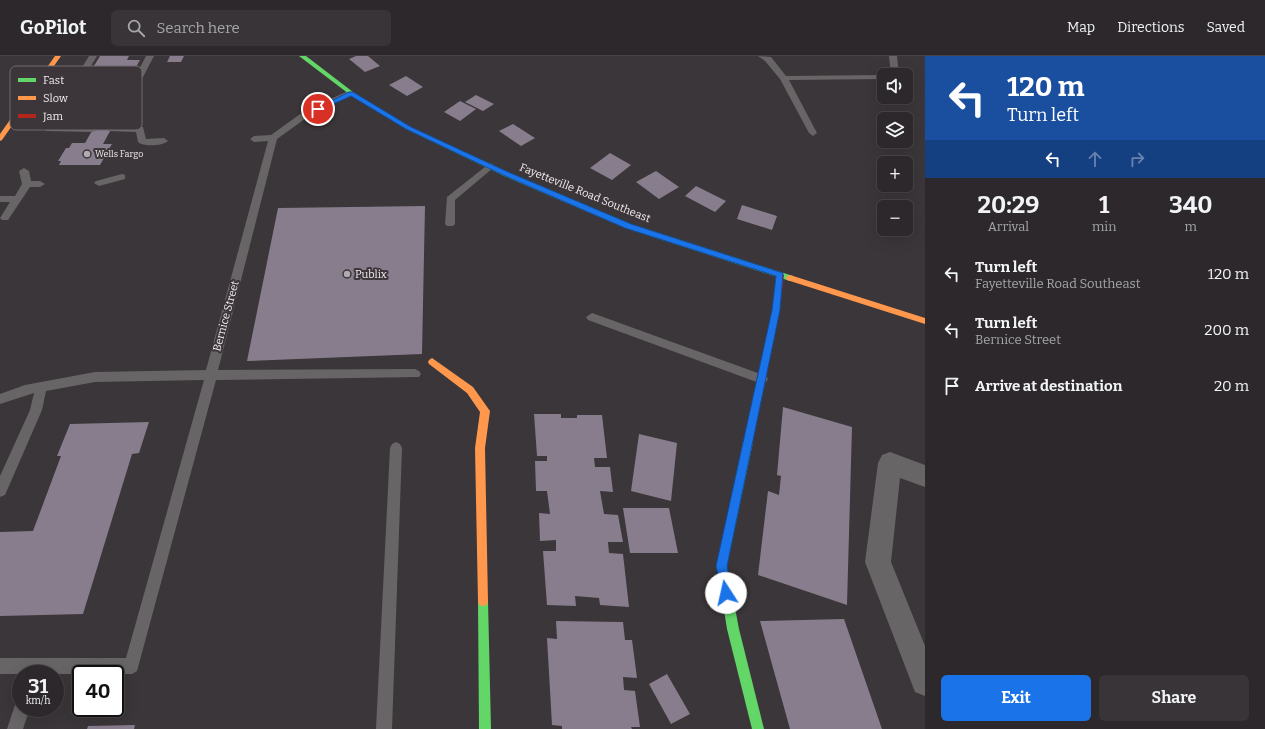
<!DOCTYPE html>
<html lang="en">
<head>
<meta charset="utf-8">
<style>
  :root { --surface:#2c282b; --page:#383437; --text:#f1f3f6; --muted:#a6a6a9; --line:#484447; --accent:#1a73e8 }
  body { margin:0; font-family:Bitter,serif; background:var(--page); color:var(--text); height:100vh; display:flex; flex-direction:column; font-size:15px; white-space:nowrap }
  * { box-sizing:border-box; margin:0 }
  p { font-size:13px; color:var(--muted) }
  .icon { flex:none; width:22px; height:22px; fill:none; stroke:currentColor; stroke-width:2; stroke-linecap:round; stroke-linejoin:round }
  .map { position:relative; flex:1; overflow:hidden }
  .panel { display:flex; flex-direction:column; background:var(--surface); width:340px }
  .panel>* { flex:none }
  .hud { background:#1a4fa0; color:#fff; overflow:hidden }
  .controls { position:absolute; left:877px; top:12px; display:grid; gap:8px }
  .controls a { display:grid; place-items:center; width:36px; height:36px; border-radius:6px; background:var(--surface); box-shadow:0 4px 16px #0002,0 0 0 1px var(--line); font-size:20px }
  .speed { position:absolute; left:12px; top:609px; display:flex; gap:8px; font-size:20px; font-weight:700; text-align:center }
  .speed>* { display:grid; place-content:center; width:52px; height:52px; border-radius:50%; background:var(--surface); box-shadow:0 4px 16px #0002,0 0 0 1px var(--line); line-height:1 }
  .speed small { font-size:10px; font-weight:400 }
  .speed .limit { border:2px solid #111; border-radius:6px; background:#fff; color:#111 }
  .pin { position:absolute; display:grid; place-items:center; width:34px; height:34px; color:#fff; margin:-17px; border:2px solid #fff; border-radius:50%; box-shadow:0 1px 4px #0007 }
  .me { position:absolute; width:44px; margin:-22px; rotate:350deg; stroke-linejoin:round; filter:drop-shadow(0 0 3px #0008) }
  .turn { display:flex; align-items:center; gap:14px; height:84px; padding:0 16px; font-size:18px }
  .turn .icon { width:52px; height:52px; stroke-width:2.5 }
  .turn b { display:block; font-size:28px; line-height:34px }
  .lanes { display:flex; align-items:center; height:38px; padding:0 16px; background:#0003; justify-content:center; gap:20px; direction:ltr }
  .lanes .off { opacity:.35 }
  .eta { display:flex; justify-content:space-evenly; align-items:center; height:68px; text-align:center }
  .eta b { font-size:24px; font-weight:700; line-height:28px }
  .primary-button { display:flex; gap:8px; margin-top:auto; padding:8px 16px }
  .primary-button a { flex:1; height:46px; border-radius:6px; background:var(--accent); color:#fff; font-size:16px; font-weight:700; line-height:46px; text-align:center }
  .primary-button a+a { background:var(--page); color:var(--text) }
  ul { padding:0; list-style:none }
  li { display:flex; align-items:center; gap:12px; height:56px; padding:0 16px }
  li div { flex:1 }
  li b { display:block; font-size:15px }
  li em { font-style:normal }
  header { display:flex; align-items:center; gap:24px; box-sizing:border-box; height:56px; padding:0 20px; background:var(--surface); border-bottom:1px solid var(--line) }
  header strong { font-size:19px }
  nav { display:flex; gap:22px; margin-inline-start:auto; font-size:14px }
  .search { width:280px; height:36px; background:var(--page); display:flex; align-items:center; gap:10px; box-sizing:border-box; padding:0 14px; border-radius:6px; color:var(--muted); font-size:15px }
  main { display:flex; flex:1; min-height:0 }
  .map>svg:first-child { display:block }
</style>
</head>
<body>
<header>
<strong>GoPilot</strong>
<div class="search"><svg class="icon" aria-label="search" viewBox="0 0 24 24"><circle cx="10" cy="10" r="6"/><path d="M15 15l6 6"/></svg>Search here</div>
<nav><a>Map</a><a>Directions</a><a>Saved</a></nav>
</header>
<main>
<div class="map">
<svg width="925" height="673" viewBox="0 0 925 673">
  <rect width="100%" height="100%" fill="#3b3639"/>
  <!-- building -->
  <path fill="#887d8d" d="M100,0H129L127,4H140L131,20H119L110,36H78Z
    M170,0H184L181,6H167Z
    M356,0H368L380,10L365,16L349,3Z
    M406,20L423,31L407,40L389,29Z
    M476,39L494,48L483,55L465,46Z
    M460,45L476,53L460,65L444,56Z
    M97,66H115L103,88H112L100,109H59L61,105H58L66,92H69L72,87H85Z
    M513,68L535,82L521,90L499,75Z
    M610,97L631,109L612,124L590,112Z
    M656,115L679,131L659,143L636,126Z
    M696,130L726,145L715,156L685,140Z
    M742,149L777,160L772,174L737,163Z
    M425,150L422,298L247,305L278,152Z
    M783,351L852,371L847,549L758,519L768,435L779,439L781,420L777,419Z
    M534,358H561V362H577V359H602L607,402H594L595,411H610L613,436L600,435L604,458L618,459L623,486H608L609,497L623,498L629,551L600,549L599,542L575,540L576,550L547,549L543,495H556V484L540,485L539,457L550,458L547,435H536L535,405H547V400H537Z
    M149,366L139,397L132,398L83,558L0,560V476L33,475L61,400H57L70,368Z
    M639,378L677,387L671,445L631,435Z
    M623,452H669L678,497H630Z
    M844,563L882,673H790L760,565Z
    M556,565L623,566L625,584H632L637,622L623,621L624,634L635,635L640,671H631L632,673H562V670L552,669L547,582L557,583Z
    M667,618L690,658L671,668L649,628Z
    M135,669L134,673H87L88,670Z"/>
  <g fill="none" stroke-linecap="round" stroke-linejoin="round">
    <!-- lane -->
    <path fill="#686567" fill-rule="evenodd" d="M89,0H97L76,35L82,38H101V42H81L70,38H33L29,36L33,34H68Z
      M146,0H154L133,40L132,42H126L125,40Z
      M758,0L771,1L786,20L884,19H886H884V23L789,24L817,77L813,80L809,77L780,23L765,5Z
      M889,0H897L899,19H891Z
      M348,35L355,37L309,60L277,83L218,314L415,313L419,315L421,318L419,321L216,324L137,615L132,618H0V602H126L204,324L95,326L46,335L42,354L5,439L0,441V420L30,354L34,337L0,348V338L25,329L95,316L206,314L268,85L254,86L250,83L254,80L271,79L303,56Z
      M49,70H93L97,73L93,76L46,75L45,73Z
      M111,70L143,71L146,83L164,82L168,85C163,90 143,91 138,86L136,76L108,75L107,73Z
      M490,107L493,108V112L455,144V168L453,170H447L445,168L447,141Z
      M24,112L29,115L31,125H40L45,128L40,131H30L8,164H2L0,162L10,146H0V140H15L22,128L19,115Z
      M122,118L125,119V123L99,130L94,127L96,125Z
      M592,257L766,320L768,323L766,326L762,328L588,264L586,261Z
      M396,386L400,388L402,392L392,673H376L390,392L392,388Z
      M21,644V652H30L23,673H7L16,646Z"/>
    <!-- street -->
    <path fill="#686567" fill-rule="evenodd" d="M890,396L925,409V431L900,422L891,506L925,590V640L915,636L865,506L878,407L882,399Z"/>
    <!-- fast -->
    <path fill="#63d668" fill-rule="evenodd" d="M299,0H306L353,36L410,71L508,116L631,168L793,220L794,222L790,225L625,172L504,120L406,73L349,38Z
      M748,382L751,383L753,386L727,510L739,573L764,673H752L727,573L717,510L743,386L745,383Z
      M483,540L487,541L488,545L491,673H479L478,545L479,541Z"/>
    <!-- slow -->
    <path fill="#ff974d" fill-rule="evenodd" d="M55,0H61L2,84L0,85V78Z
      M790,219L925,262V268L787,224L786,222L787,220Z
      M432,302L473,331L490,355L485,392L488,545L487,549L483,550L479,549L478,545L475,392L480,356L467,337L429,308L428,306L429,304Z"/>
    <!-- jam -->
    <path fill="#b3261e" fill-rule="evenodd" d="M780,216L784,219L780,254L753,386L751,389L748,390L745,389L743,386L772,254L776,219Z"/>
  </g>
  <!-- route -->
  <path fill="#1a73e8" stroke="#114b97" d="M349,36H353L411,71L508,116L631,168L783,217L780,254L727,510L732,537L730,541L726,543L723,541L716,510L772,254L776,220L625,172L503,119L406,73L351,40L320,54L315,53Z"/>
  <!-- markers -->
  <g fill="#afabae" stroke="#3c353a" stroke-width="1.5">
    <circle cx="87" cy="98" r="4"/>
    <circle cx="347" cy="218" r="4"/>
  </g>
  <g text-anchor="middle" dominant-baseline="central" stroke-width="4" stroke-linejoin="round" paint-order="stroke">
    <!-- far-poi labels -->
    <g font-size="9" fill="#eeeaed" stroke="#3c353a" text-anchor="start">
      <text x="95" y="98">Wells Fargo</text>
    </g>
    <!-- street labels -->
    <g font-size="11" fill="#eeeaed" stroke="#3c353a">
      <text transform="translate(585 137) rotate(22)">Fayetteville Road Southeast</text>
      <text transform="translate(226 260) rotate(-75)">Bernice Street</text>
    </g>
    <!-- poi labels -->
    <g font-size="11" fill="#eeeaed" stroke="#3c353a" text-anchor="start">
      <text x="355" y="218">Publix</text>
    </g>
  </g>
  <!-- legend -->
  <rect x="10" y="10" width="132" height="64" rx="6" fill="#3c353a" stroke="#716b70" stroke-width="1"/>
  <rect x="18" y="22" width="18" height="4" fill="#63d668"/>
  <rect x="18" y="40" width="18" height="4" fill="#ff974d"/>
  <rect x="18" y="58" width="18" height="4" fill="#b3261e"/>
  <g font-size="11" fill="#eeeaed">
    <text x="43" y="28">Fast</text>
    <text x="43" y="46">Slow</text>
    <text x="43" y="64">Jam</text>
  </g>
</svg>
<div class="controls">
<a><svg class="icon" aria-label="sound" viewBox="0 0 24 24"><path d="M4 9h4l5-4v14l-5-4H4zM17 9q2 3 0 6"/></svg></a>
<a><svg class="icon" aria-label="layers" viewBox="0 0 24 24"><path d="M12 4l9 5-9 5-9-5zM3 14l9 5 9-5"/></svg></a>
<a>+</a>
<a>−</a>
</div>
<div class="speed"><div>31<small>km/h</small></div><div class="limit">40</div></div>
<div class="pin" style="left:318px;top:53px;background:#d93025"><svg class="icon" aria-label="arrive" viewBox="0 0 24 24"><path d="M6 21V4h12l-3 4 3 4H6"/></svg></div>
<svg class="me" style="left:726px;top:537px" viewBox="-20 -20 40 40"><circle r="19" fill="#fff"/><path d="M0-13L10 11 0 6-10 11z" fill="#1a73e8"/></svg>
</div>
<section class="panel">
<div class="hud">
<div class="turn"><svg class="icon" aria-label="left" viewBox="0 0 24 24"><path d="M17 20v-9H6M10 6l-5 5 5 5"/></svg><div><b>120 m</b>Turn left</div></div>
<div class="lanes"><svg class="icon" aria-label="left" viewBox="0 0 24 24"><path d="M17 20v-9H6M10 6l-5 5 5 5"/></svg><svg class="icon off" aria-label="ahead" viewBox="0 0 24 24"><path d="M12 20V5M6 11l6-6 6 6"/></svg><svg class="icon off" aria-label="right" viewBox="0 0 24 24"><path d="M7 20v-9h11M14 6l5 5-5 5"/></svg></div>
</div>
<div class="eta">
<div><b>20:29</b><p>Arrival</p></div>
<div><b>1</b><p>min</p></div>
<div><b>340</b><p>m</p></div>
</div>
<ul>
<li><svg class="icon" aria-label="left" viewBox="0 0 24 24"><path d="M17 20v-9H6M10 6l-5 5 5 5"/></svg><div><b>Turn left</b><p>Fayetteville Road Southeast</p></div><em>120 m</em></li>
<li><svg class="icon" aria-label="left" viewBox="0 0 24 24"><path d="M17 20v-9H6M10 6l-5 5 5 5"/></svg><div><b>Turn left</b><p>Bernice Street</p></div><em>200 m</em></li>
<li><svg class="icon" aria-label="arrive" viewBox="0 0 24 24"><path d="M6 21V4h12l-3 4 3 4H6"/></svg><div><b>Arrive at destination</b></div><em>20 m</em></li>
</ul>
<div class="primary-button"><a>Exit</a><a>Share</a></div>
</section>
</main>
</body>
</html>
